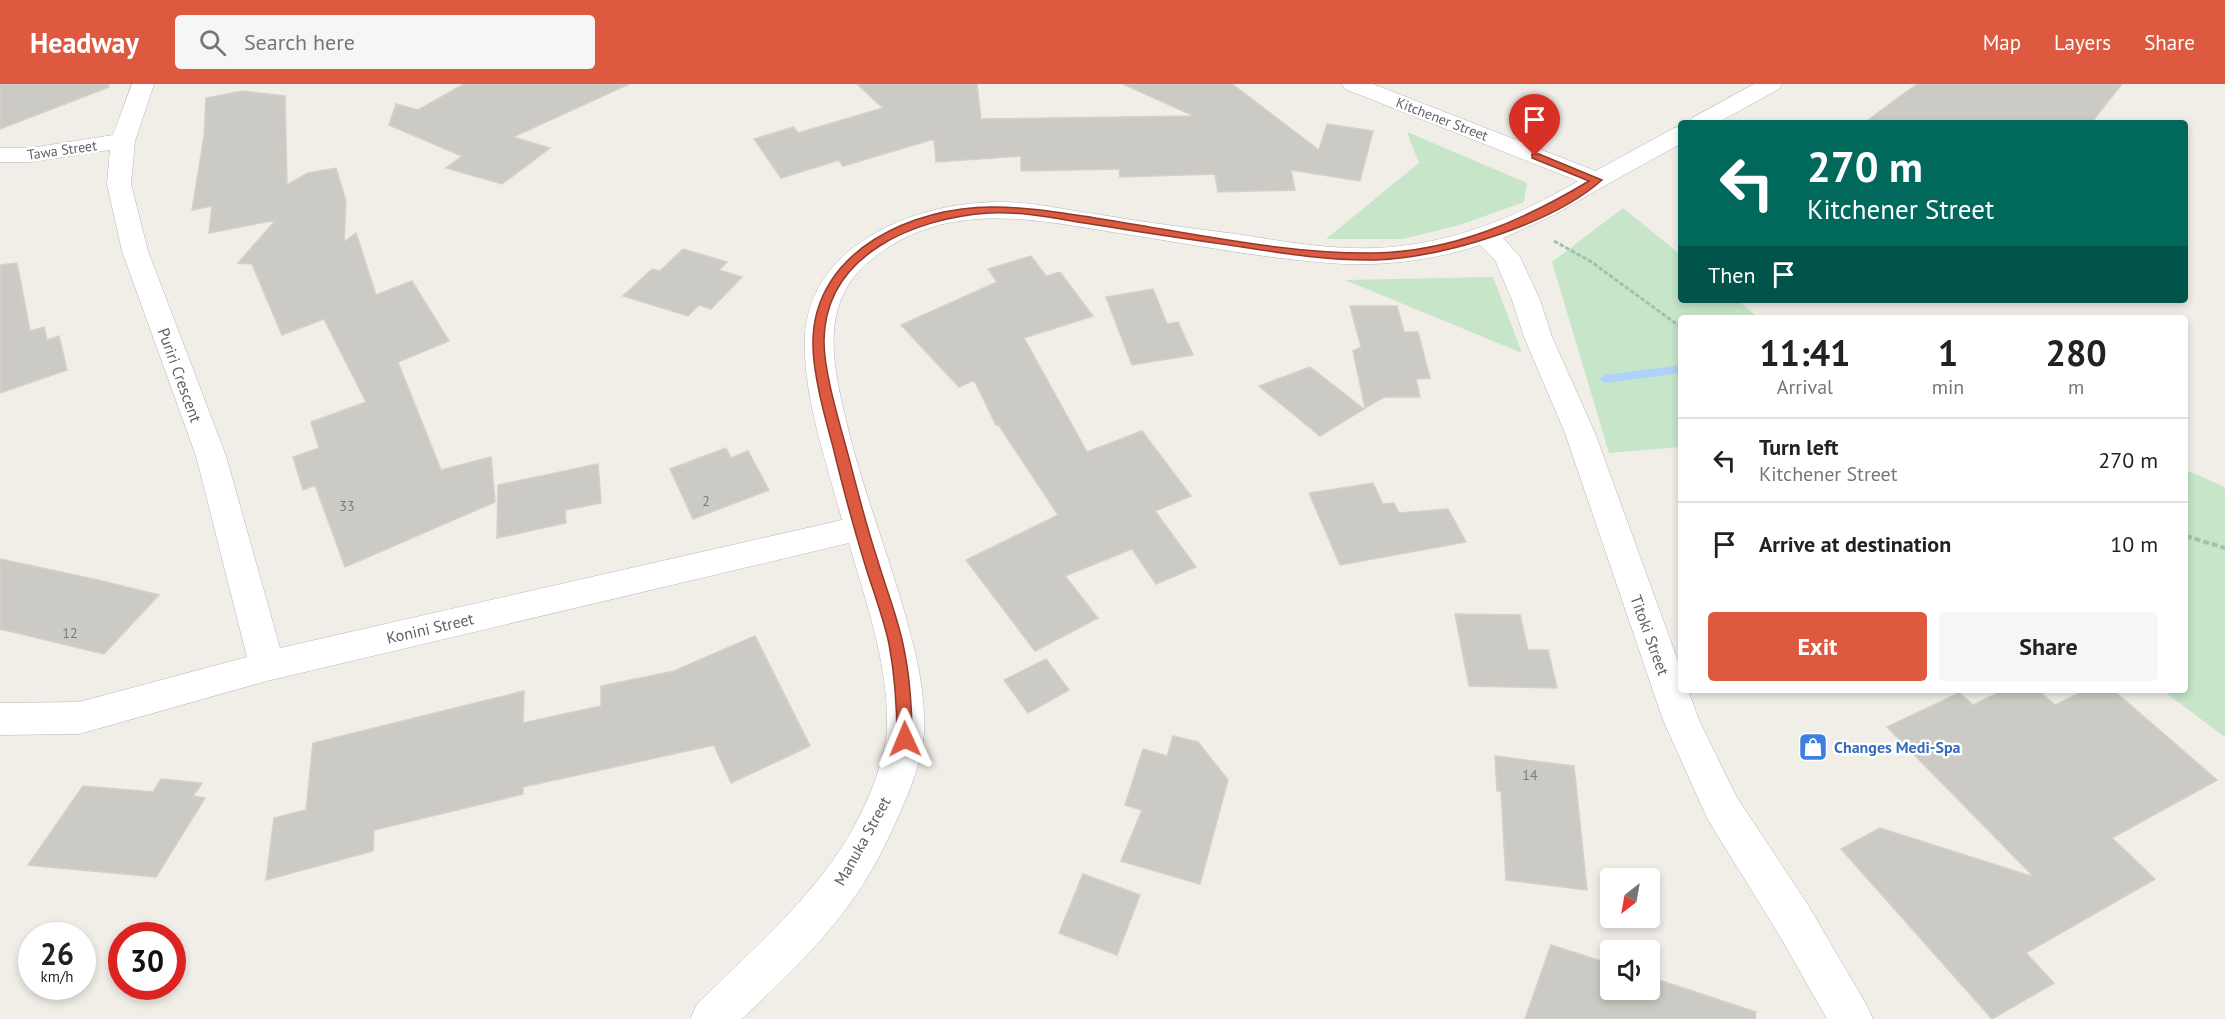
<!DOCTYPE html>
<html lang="en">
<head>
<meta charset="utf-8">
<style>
  :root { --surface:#fff; --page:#f6f6f6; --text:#222; --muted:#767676; --line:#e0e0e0; --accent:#dd5940 }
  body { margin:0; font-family:"PT Sans",sans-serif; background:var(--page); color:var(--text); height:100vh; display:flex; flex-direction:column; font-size:22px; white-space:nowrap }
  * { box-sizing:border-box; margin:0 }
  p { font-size:20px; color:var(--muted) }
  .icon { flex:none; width:33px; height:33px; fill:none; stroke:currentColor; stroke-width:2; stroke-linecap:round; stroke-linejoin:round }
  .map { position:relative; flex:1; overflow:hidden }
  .side { position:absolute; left:1678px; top:231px; width:510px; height:378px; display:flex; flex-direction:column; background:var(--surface); border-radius:6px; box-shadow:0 3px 9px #0003 }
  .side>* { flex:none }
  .top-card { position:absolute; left:1678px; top:36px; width:510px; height:183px; border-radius:6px; box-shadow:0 3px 9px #0003; background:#00695c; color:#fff; overflow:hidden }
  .needle { width:39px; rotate:211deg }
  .buttons { position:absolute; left:1600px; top:784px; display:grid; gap:12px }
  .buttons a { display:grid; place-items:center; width:60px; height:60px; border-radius:6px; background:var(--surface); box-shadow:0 3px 9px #0003; font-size:30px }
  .speed { position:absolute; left:18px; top:838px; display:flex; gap:12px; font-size:30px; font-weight:700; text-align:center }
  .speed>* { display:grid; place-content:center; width:78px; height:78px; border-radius:50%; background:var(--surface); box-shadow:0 3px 9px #0003; line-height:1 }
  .speed small { font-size:15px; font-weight:400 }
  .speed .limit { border:9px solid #d22; background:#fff; color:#111 }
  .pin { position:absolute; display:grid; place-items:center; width:51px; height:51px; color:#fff; margin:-62px -26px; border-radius:50% 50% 50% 0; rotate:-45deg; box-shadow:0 0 6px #0007 }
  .pin .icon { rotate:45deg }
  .me { position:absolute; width:66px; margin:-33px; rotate:359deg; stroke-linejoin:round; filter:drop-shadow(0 0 4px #0008) }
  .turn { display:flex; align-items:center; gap:21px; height:126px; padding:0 30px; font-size:27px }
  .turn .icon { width:78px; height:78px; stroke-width:2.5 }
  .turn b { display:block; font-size:42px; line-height:51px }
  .then { display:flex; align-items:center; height:57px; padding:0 30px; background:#0003; gap:12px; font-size:22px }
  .eta { display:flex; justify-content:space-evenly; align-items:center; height:102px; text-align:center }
  .eta b { font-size:36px; font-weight:700; line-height:42px }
  .action { display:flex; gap:12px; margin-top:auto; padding:12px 30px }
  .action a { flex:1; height:69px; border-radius:6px; background:var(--accent); color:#fff; font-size:24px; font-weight:700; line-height:69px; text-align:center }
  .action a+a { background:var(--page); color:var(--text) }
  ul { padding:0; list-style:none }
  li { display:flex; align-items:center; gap:18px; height:84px; padding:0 30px; border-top:2px solid var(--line) }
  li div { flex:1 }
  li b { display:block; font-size:22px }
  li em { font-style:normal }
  header { display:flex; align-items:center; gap:36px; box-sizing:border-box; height:84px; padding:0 30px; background:var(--accent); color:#fff }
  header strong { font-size:28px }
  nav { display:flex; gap:33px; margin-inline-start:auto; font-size:21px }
  .search { width:420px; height:54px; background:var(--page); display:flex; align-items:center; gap:15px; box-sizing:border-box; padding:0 21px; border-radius:6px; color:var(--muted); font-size:22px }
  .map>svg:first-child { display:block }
</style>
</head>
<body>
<header>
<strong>Headway</strong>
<div class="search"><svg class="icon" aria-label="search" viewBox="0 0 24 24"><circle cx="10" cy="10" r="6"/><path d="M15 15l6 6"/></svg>Search here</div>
<nav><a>Map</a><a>Layers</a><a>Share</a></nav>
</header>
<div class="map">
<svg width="2225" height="935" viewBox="0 0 2225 935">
  <rect width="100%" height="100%" fill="#f0eee7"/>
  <!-- green -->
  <path fill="#c6e5c9" d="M1407,48L1527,99L1524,118L1460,141L1403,155H1326L1419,79Z
    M1623,124L1681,171L1682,216H1737L1759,234H1682L1681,363L1609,369L1552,178Z
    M1493,193L1522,269L1345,196Z
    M2186,386L2225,403V653L2162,606H2186Z"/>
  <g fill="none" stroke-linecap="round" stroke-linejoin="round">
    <!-- stream -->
    <path fill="#aed2f9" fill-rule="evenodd" d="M1682,281V289L1605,299L1599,295L1605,291Z"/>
  </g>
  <!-- building -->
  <path fill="#cbcac4" stroke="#d4d1c6" stroke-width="1.5" d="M0,0H108L109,3L0,45Z
    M464,0H629L513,53L550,64L502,100L446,84L462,72L389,41L396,20L418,26Z
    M857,0H977L981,35L1194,32L1123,0H1232L1319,66L1327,40L1373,47L1360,97L1291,86L1295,106L1218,108L1215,90L1120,93L1119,85L1021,87V72L936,78L934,55L843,82L839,76L781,94L754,55L794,43L798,49L883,24Z
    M1917,0H2122L2091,39H1864Z
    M242,7L285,12L287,101L308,89L336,84L346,117L344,158L356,149L376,211L412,197L449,257L398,278L441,386L491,373L495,418L345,483L315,401L303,406L293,373L319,364L311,338L366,318L324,235L282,251L252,180L238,179L276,136L209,149L212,122L192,126L204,52L206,14Z
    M683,165L727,178L719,186L742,193L711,225L699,221L688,232L623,212L652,185L660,187Z
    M1031,172L1046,192L1060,188L1093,232L1024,254L1087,368L1142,347L1191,412L1155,427L1196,483L1156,500L1132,465L1065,492L1098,534L1035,567L966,476L1058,431L998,340L996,341L974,296L959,303L901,241L997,198L988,185Z
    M17,179L30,247L44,243L47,256L59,252L67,286L0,309V181Z
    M1153,205L1167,240L1178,238L1193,271L1132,281L1106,213Z
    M1350,222H1397L1404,248H1418L1430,294L1416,295L1420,313H1384L1365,324L1353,267L1361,263Z
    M1310,283L1364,325L1320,352L1259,302Z
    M726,364L731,374L748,367L769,406L693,435L670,385Z
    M598,380L601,419L565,426L566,439L497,454L498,401Z
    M1373,399L1383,420L1394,419L1399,429L1448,425L1466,458L1340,481L1309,409Z
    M0,475L98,496L159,511L104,570L0,545Z
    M1455,530L1520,531L1528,566H1548L1557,604L1469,602Z
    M755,552L810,662L731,699L714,661L523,703V710L374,746L373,767L266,796L274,734L306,726L313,659L524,607L523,639L601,622V602L674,587Z
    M1046,575L1069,606L1028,629L1004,596Z
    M2004,606H2038L2055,621L2086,606H2113L2217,696L2112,754L2155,795L2026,869L2054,899L1992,935L1841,765L1880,744L2034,793L1887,643L1959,609L1973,621Z
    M1173,652L1198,658L1228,696L1200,800L1121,777L1142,726L1125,721L1143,665L1167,672Z
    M1495,672L1574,682L1587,806L1506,796L1501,707H1497Z
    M161,695L202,699L193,712L205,714L156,793L28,781L83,702L153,708Z
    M1083,790L1140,811L1117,871L1059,849Z
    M1551,861L1611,880V906H1650V893L1756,928L1755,935H1525Z"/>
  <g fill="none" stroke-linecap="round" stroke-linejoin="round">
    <!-- minor casing -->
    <g stroke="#b4b6bb" stroke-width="1">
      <path id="minor" d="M132,0H154L135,57L131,100L148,167L226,372L280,564L842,436C827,379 802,311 805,251C811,157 921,117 1002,118C1034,118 1065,126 1096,130C1142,138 1189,144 1236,150C1282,157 1329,166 1376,164C1449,161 1515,134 1578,97L1345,5L1342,0H1373L1606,91L1609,96L1606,101L1554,131L1503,154L1520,173L1540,216L1552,253L1595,349L1682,588V606H1688L1699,636L1736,712L1808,821L1866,920L1873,935H1827L1778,849L1708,736L1663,636L1565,349L1524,253L1512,216L1495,176L1480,161C1431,177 1379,183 1328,179C1262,174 1196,161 1131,151C1049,139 962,115 887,164C871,175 855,188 846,205C825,243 835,288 844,328C862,409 896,487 915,568C921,594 925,622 924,648C922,675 912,702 901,726C887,759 870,793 848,822C818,864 779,899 742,935H690L697,920C763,855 836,795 871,707C879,686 887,663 887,641C888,578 866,519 849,459L267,597L79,650L0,651V619L79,618L247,573L196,372L122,167L107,100L110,66L30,78H0V64H30L113,51Z"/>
    </g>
    <!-- tertiary casing -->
    <g stroke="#b4b6bb" stroke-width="1">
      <path id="tertiary" d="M1754,0H1782L1779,5L1717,39H1688L1692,34Z
        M1682,42V59L1606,101L1597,103L1588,101L1585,96L1588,91L1674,44Z"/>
    </g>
    <!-- path-far1 -->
    <path stroke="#9ec3ac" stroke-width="3" stroke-dasharray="4.5 2" stroke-linecap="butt" d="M1554,157L1590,177L1682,244"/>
    <!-- path -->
    <path stroke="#9ec3ac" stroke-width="4" stroke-dasharray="6 3" stroke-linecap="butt" d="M2186,452L2225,464"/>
    <!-- minor -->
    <use href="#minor" fill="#fff" fill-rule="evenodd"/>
    <!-- tertiary -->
    <use href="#tertiary" fill="#fff" fill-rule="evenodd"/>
  </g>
  <!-- route -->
  <path fill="#dd5940" stroke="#903a2a" stroke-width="1.5" d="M1532,70H1539L1602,96C1551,141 1444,173 1376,176C1332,177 1286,170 1242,163C1194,156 1145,149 1097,141C1062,136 1024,127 989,129C915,134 825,170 824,257C824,287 838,334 846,363C856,400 865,438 877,474C885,502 897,531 903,560C910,592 912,623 912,655L910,660L905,662L899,660L897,655C897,623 895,592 889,560C883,531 871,502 863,474C852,438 842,400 833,363C825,334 812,287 813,257C814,166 915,122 994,123C1028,123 1062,129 1095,134C1187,148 1281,170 1374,169C1452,168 1524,136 1589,97L1532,74Z"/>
  <!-- icons -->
  <defs>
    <g id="shop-square" transform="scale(1.5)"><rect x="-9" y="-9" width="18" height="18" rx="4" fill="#3f7fe0" stroke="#fff"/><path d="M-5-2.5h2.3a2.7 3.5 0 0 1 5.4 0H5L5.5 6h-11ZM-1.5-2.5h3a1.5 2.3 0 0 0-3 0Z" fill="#fff"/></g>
  </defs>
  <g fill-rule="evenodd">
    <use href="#shop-square" x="1813" y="663"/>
  </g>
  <g text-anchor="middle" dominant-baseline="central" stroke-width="5" stroke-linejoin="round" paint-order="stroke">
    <!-- far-street labels -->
    <g font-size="14" fill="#5f6166" stroke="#fff">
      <text transform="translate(1442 35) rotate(21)">Kitchener Street</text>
      <text transform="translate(62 66) rotate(-8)">Tawa Street</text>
    </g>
    <!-- number labels -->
    <g font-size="14" fill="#7a7b7e">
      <text x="706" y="417">2</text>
      <text x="347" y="422">33</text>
      <text x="70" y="549">12</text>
      <text x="1530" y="691">14</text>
    </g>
    <!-- street labels -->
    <g font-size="16" fill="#5f6166" stroke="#fff">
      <text transform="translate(180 291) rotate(70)">Puriri Crescent</text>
      <text transform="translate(430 544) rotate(-13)">Konini Street</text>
      <text transform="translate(1650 551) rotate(70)">Titoki Street</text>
      <text transform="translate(862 757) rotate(-61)">Manuka Street</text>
    </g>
    <!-- shop labels -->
    <g font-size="16" font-weight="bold" fill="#366cbe" stroke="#fff" text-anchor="start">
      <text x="1834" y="663">Changes Medi-Spa</text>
    </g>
  </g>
</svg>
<div class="buttons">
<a><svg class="needle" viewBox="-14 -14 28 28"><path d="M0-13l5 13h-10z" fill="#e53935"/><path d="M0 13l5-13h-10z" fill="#767676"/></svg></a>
<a><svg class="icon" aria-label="sound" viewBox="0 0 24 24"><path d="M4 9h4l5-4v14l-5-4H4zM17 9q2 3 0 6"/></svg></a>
</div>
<div class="speed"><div>26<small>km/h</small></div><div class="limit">30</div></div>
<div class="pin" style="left:1535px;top:72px;background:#d93025"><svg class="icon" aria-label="arrive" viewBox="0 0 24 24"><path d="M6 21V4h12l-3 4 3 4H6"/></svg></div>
<svg class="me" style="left:905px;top:655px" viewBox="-20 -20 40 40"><path d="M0-17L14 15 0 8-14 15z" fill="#dd5940" stroke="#fff" stroke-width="4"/></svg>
<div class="top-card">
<div class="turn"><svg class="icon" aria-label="left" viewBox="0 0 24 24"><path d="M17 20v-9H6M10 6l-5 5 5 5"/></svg><div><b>270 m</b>Kitchener Street</div></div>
<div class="then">Then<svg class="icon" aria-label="arrive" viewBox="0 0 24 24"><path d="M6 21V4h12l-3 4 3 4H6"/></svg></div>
</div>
<section class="side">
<div class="eta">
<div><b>11:41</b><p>Arrival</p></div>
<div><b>1</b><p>min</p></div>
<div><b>280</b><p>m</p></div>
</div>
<ul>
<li><svg class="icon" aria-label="left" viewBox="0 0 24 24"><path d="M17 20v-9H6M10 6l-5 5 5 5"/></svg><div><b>Turn left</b><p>Kitchener Street</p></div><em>270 m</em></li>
<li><svg class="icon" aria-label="arrive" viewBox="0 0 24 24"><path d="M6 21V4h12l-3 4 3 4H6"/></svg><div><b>Arrive at destination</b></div><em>10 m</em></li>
</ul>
<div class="action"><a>Exit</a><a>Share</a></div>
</section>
</div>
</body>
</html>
